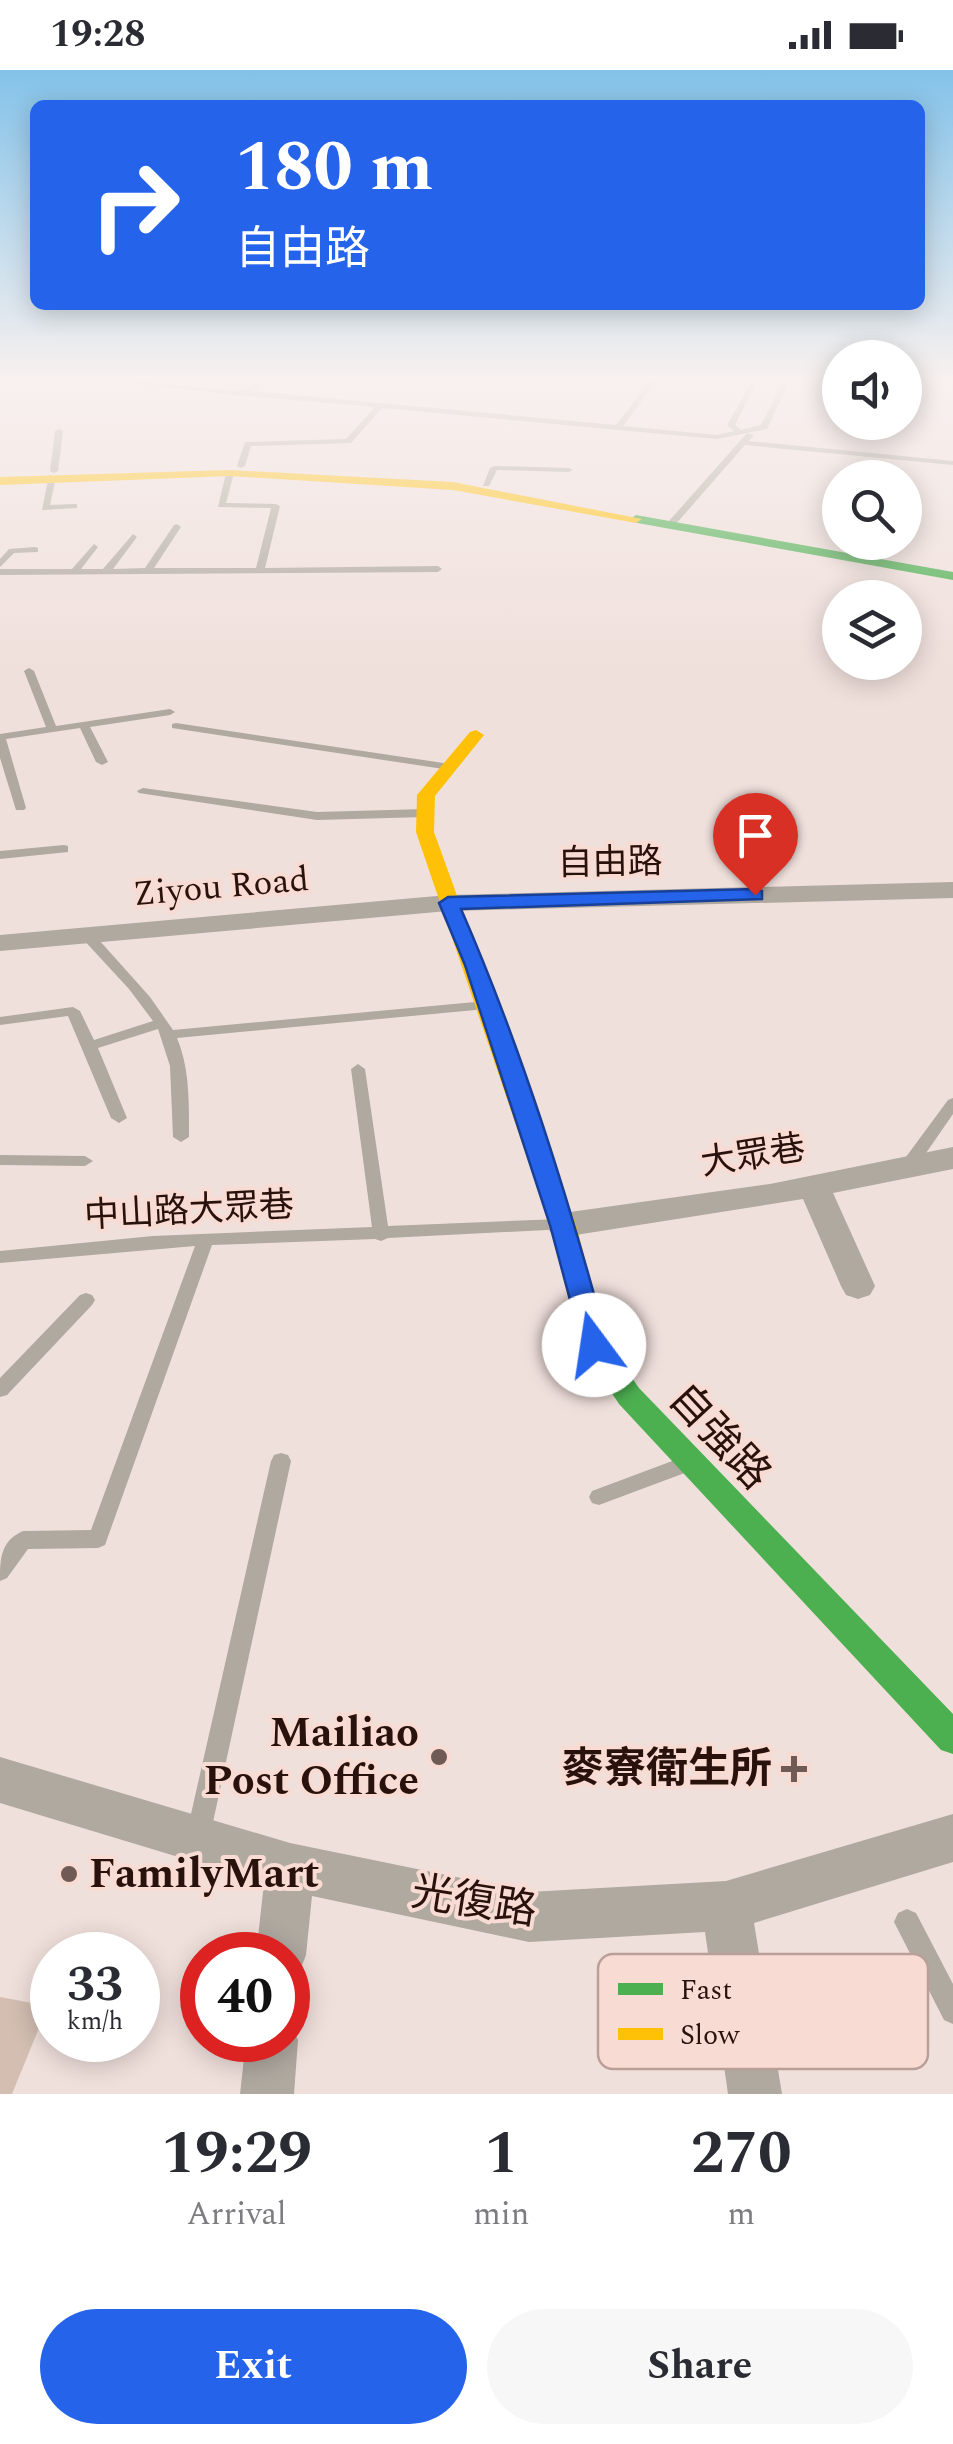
<!DOCTYPE html>
<html lang="en">
<head>
<meta charset="utf-8">
<style>
  :root { --surface:#fff; --page:#f7f7f7; --text:#2b2b33; --muted:#7c7c81; --accent:#2563eb }
  body { margin:0; font-family:Spectral,"Noto Sans TC",serif; background:var(--page); color:var(--text); height:100vh; display:flex; flex-direction:column; font-size:38px; white-space:nowrap }
  * { box-sizing:border-box; margin:0 }
  p { font-size:32px; color:var(--muted) }
  .icon { flex:none; width:55px; height:55px; fill:none; stroke:currentColor; stroke-width:2; stroke-linecap:round; stroke-linejoin:round }
  .map { position:relative; height:2024px; overflow:hidden }
  .drawer { display:flex; flex-direction:column; background:var(--surface); flex:1 }
  .drawer>* { flex:none }
  .top-card { position:absolute; left:30px; top:30px; width:895px; height:210px; border-radius:15px; box-shadow:0 5px 25px #0003; background:#2563eb; color:#fff; overflow:hidden }
  .tools { position:absolute; left:822px; top:270px; display:grid; gap:20px }
  .tools a { display:grid; place-items:center; width:100px; height:100px; border-radius:50%; background:var(--surface); box-shadow:0 5px 25px #0003; font-size:50px }
  .speed { position:absolute; left:30px; top:1862px; display:flex; gap:20px; font-size:50px; font-weight:700; text-align:center }
  .speed>* { display:grid; place-content:center; width:130px; height:130px; border-radius:50%; background:var(--surface); box-shadow:0 5px 25px #0003; line-height:1 }
  .speed small { font-size:25px; font-weight:400 }
  .speed .limit { border:15px solid #d22; background:#fff; color:#111 }
  .pin { position:absolute; display:grid; place-items:center; width:85px; height:85px; color:#fff; margin:-102px -42px; border-radius:50% 50% 50% 0; rotate:-45deg; box-shadow:0 0 10px #0007 }
  .pin .icon { rotate:45deg }
  .me { position:absolute; width:110px; margin:-55px; rotate:346deg; stroke-linejoin:round; filter:drop-shadow(0 0 8px #0008) }
  .turn { display:flex; align-items:center; gap:35px; height:210px; padding:0 40px; font-size:45px }
  .turn .icon { width:130px; height:130px; stroke-width:2.5 }
  .turn b { display:block; font-size:70px; line-height:85px }
  .eta { display:flex; justify-content:space-evenly; align-items:center; height:170px; text-align:center }
  .eta b { font-size:60px; font-weight:700; line-height:70px }
  .cta { display:flex; gap:20px; margin-top:auto; padding:20px 40px }
  .cta a { flex:1; height:115px; border-radius:60px; background:var(--accent); color:#fff; font-size:40px; font-weight:700; line-height:115px; text-align:center }
  .cta a+a { background:var(--page); color:var(--text) }
  .status { display:flex; justify-content:space-between; align-items:center; height:70px; padding:0 50px; background:var(--surface); direction:ltr }
  .status svg { height:28px; fill:currentColor }
  .map>svg:first-child { display:block }
</style>
</head>
<body>
<div class="status"><b>19:28</b><svg viewBox="0 0 49 12"><path d="M0 12V9h3v3zM5 12V6h3v6zM10 12V3h3v9zM15 12V0h3v12zM26 1h20v11H26zM47 4h2v5h-2z"/></svg></div>
<div class="map">
<svg width="953" height="2024" viewBox="0 0 953 2024">
  <rect width="100%" height="100%" fill="#f0e0dc"/>
  <!-- building -->
  <path fill="#d4beb2" d="M0,1927L48,1936L12,2024H0Z"/>
  <g fill="none" stroke-linecap="round" stroke-linejoin="round">
    <!-- lane -->
    <path fill="#afa9a0" fill-rule="evenodd" d="M106,310C150,308 197,322 240,320C250,320 257,310 268,310L252,321L616,355L651,310H657L623,356L717,365L734,361L727,355L752,311L757,312L735,355L741,360L761,355L784,310H790L767,359L717,369L382,338L351,373L251,376L245,396L241,398L237,396L245,372L346,369L375,337L244,326Z
      M59,359L63,361L58,401L54,403L50,401L55,361Z
      M747,363L754,365L749,371L953,391V395L745,375L675,455H669V451Z
      M494,396L569,398L573,400L569,402L497,400L489,416H483L490,398Z
      M230,401L234,403L226,433L276,434L280,436L265,498L438,496L442,499L438,502L0,505V499H72L94,474L98,477L81,499H103L133,464L137,467L113,499L145,498L174,455L177,454L181,457L154,498H256L271,438L218,437L226,403Z
      M49,405L56,407L50,435L74,434H77V438L42,440Z
      M35,477L38,478V482L14,483L0,497V489L9,479Z
      M29,598L34,601L56,656L170,639L175,642L170,645L90,657L108,692L102,695L96,692L80,658L6,669L26,738L24,740H16L0,688V664L46,657L24,601Z
      M176,653L450,694L456,697L450,700L172,658V654Z
      M143,718L317,742L425,739L431,743L425,747L317,750L139,723L137,721Z
      M64,775L68,776V782L0,789V781Z
      M86,860L91,861L150,927L173,960L486,931L493,935L486,939L177,968C190,999 189,1034 189,1067L181,1072L173,1067L170,996L158,959L98,978L127,1048L119,1053L111,1048L68,946L0,955V947L73,937L80,941L94,970L153,951L129,919L81,867L79,864Z
      M358,994L365,999L388,1156L560,1149L566,1151L568,1155L566,1159L388,1168L381,1171L375,1169L212,1175L105,1475L98,1478L28,1479L7,1508L0,1511C0,1490 0,1471 23,1461L91,1460L195,1176L0,1193V1181L153,1166L372,1157L351,999Z
      M953,1028V1044L915,1099H903L901,1095L903,1091L948,1030Z
      M0,1085L85,1086L93,1091L85,1096L0,1095Z
      M86,1223L92,1225L95,1230L92,1235L7,1325L0,1327V1308L80,1225Z
      M281,1383L288,1385L291,1391L210,1766L207,1775L198,1778L189,1775L186,1766L271,1391L274,1385Z
      M683,1387L690,1389L693,1395L690,1401L599,1435L592,1433L589,1427L592,1421Z
      M907,1839L916,1843L953,1914V1954L944,1950L894,1852L898,1843Z"/>
    <!-- street -->
    <path fill="#afa9a0" fill-rule="evenodd" d="M953,812V828L448,841L0,881V865L448,825Z
      M953,1077V1099L833,1123L875,1216L870,1225L858,1229L846,1225L841,1216L803,1129L563,1167L551,1163L546,1155L551,1147L563,1143L770,1114Z
      M0,1687L290,1773L529,1822L726,1811L953,1744V1792L754,1853L782,2024H728L705,1862L529,1872L312,1826L306,1885L299,1903L288,1908V1885H256L264,1813L0,1733Z
      M288,1950L298,1970L294,2024H240L246,1970H288Z"/>
    <!-- fast -->
    <path fill="#4caf50" fill-rule="evenodd" d="M636,445L953,502V510L632,452L630,449Z
      M603,1277L613,1281L639,1318L953,1644V1684L941,1680L619,1334L589,1288L593,1281Z"/>
    <!-- slow -->
    <path fill="#ffc107" fill-rule="evenodd" d="M230,400L453,412L642,449L636,453L453,420L230,406L0,415V407Z
      M476,660L484,665L435,726L434,762L576,1155L607,1272L617,1288L613,1295L603,1299L593,1295L580,1275L550,1155L416,762L417,725L470,662Z"/>
  </g>
  <!-- sky -->
  <linearGradient id="sky" x2="0" y2="1"><stop stop-color="#83c2e9"/><stop offset="0.52" stop-color="#f8f1ef"/><stop offset="1" stop-color="#f8f1ef" stop-opacity="0"/></linearGradient>
  <rect width="953" height="593" fill="url(#sky)"/>
  <!-- route -->
  <path fill="#2563eb" stroke="#184099" stroke-width="2.5" d="M755,819L762,821V829L461,839C522,979 568,1127 608,1275L604,1282H584L550,1155L465,895L439,833L448,827Z"/>
  <!-- markers -->
  <g fill="#6f5a55" stroke="#f8dcd4" stroke-width="4">
    <circle cx="439" cy="1687" r="10"/>
    <path d="M789 1684h10v10h10v10h-10v10h-10v-10h-10v-10h10z"/>
    <circle cx="69" cy="1804" r="10"/>
  </g>
  <g text-anchor="middle" dominant-baseline="central" stroke-width="8" stroke-linejoin="round" paint-order="stroke">
    <!-- street labels -->
    <g font-size="35" fill="#2a120c" stroke="#f8dcd4">
      <text transform="translate(610 793) rotate(-1)">自由路</text>
      <text transform="translate(221 817) rotate(-5)">Ziyou Road</text>
      <text transform="translate(753 1086) rotate(-9)">大眾巷</text>
      <text transform="translate(189 1141) rotate(-3)">中山路大眾巷</text>
    </g>
    <!-- near-street labels -->
    <g font-size="42" fill="#2a120c" stroke="#f8dcd4">
      <text transform="translate(719 1367) rotate(47)">自強路</text>
      <text transform="translate(474 1832) rotate(9)">光復路</text>
    </g>
    <!-- near-poi labels -->
    <g font-size="42" font-weight="bold" fill="#2a120c" stroke="#f8dcd4" text-anchor="end">
      <text x="419" y="1663">Mailiao<tspan x="419" dy="48">Post Office</tspan></text>
      <text x="772" y="1699">麥寮衛生所</text>
      <text x="89" y="1804" text-anchor="start">FamilyMart</text>
    </g>
  </g>
  <!-- legend -->
  <rect x="598" y="1884" width="330" height="115" rx="15" fill="#f8dcd4" stroke="#ba9f98" stroke-width="2.5"/>
  <rect x="618" y="1913" width="45" height="12" fill="#4caf50"/>
  <rect x="618" y="1958" width="45" height="12" fill="#ffc107"/>
  <g font-size="28" fill="#2a120c">
    <text x="680" y="1929">Fast</text>
    <text x="680" y="1974">Slow</text>
  </g>
</svg>
<div class="tools">
<a><svg class="icon" aria-label="sound" viewBox="0 0 24 24"><path d="M4 9h4l5-4v14l-5-4H4zM17 9q2 3 0 6"/></svg></a>
<a><svg class="icon" aria-label="search" viewBox="0 0 24 24"><circle cx="10" cy="10" r="6"/><path d="M15 15l6 6"/></svg></a>
<a><svg class="icon" aria-label="layers" viewBox="0 0 24 24"><path d="M12 4l9 5-9 5-9-5zM3 14l9 5 9-5"/></svg></a>
</div>
<div class="speed"><div>33<small>km/h</small></div><div class="limit">40</div></div>
<div class="pin" style="left:755px;top:825px;background:#d93025"><svg class="icon" aria-label="arrive" viewBox="0 0 24 24"><path d="M6 21V4h12l-3 4 3 4H6"/></svg></div>
<svg class="me" style="left:594px;top:1275px" viewBox="-20 -20 40 40"><circle r="19" fill="#fff"/><path d="M0-13L10 11 0 6-10 11z" fill="#2563eb"/></svg>
<div class="top-card">
<div class="turn"><svg class="icon" aria-label="right" viewBox="0 0 24 24"><path d="M7 20v-9h11M14 6l5 5-5 5"/></svg><div><b>180 m</b>自由路</div></div>
</div>
</div>
<section class="drawer">
<div class="eta">
<div><b>19:29</b><p>Arrival</p></div>
<div><b>1</b><p>min</p></div>
<div><b>270</b><p>m</p></div>
</div>
<div class="cta"><a>Exit</a><a>Share</a></div>
</section>
</body>
</html>
